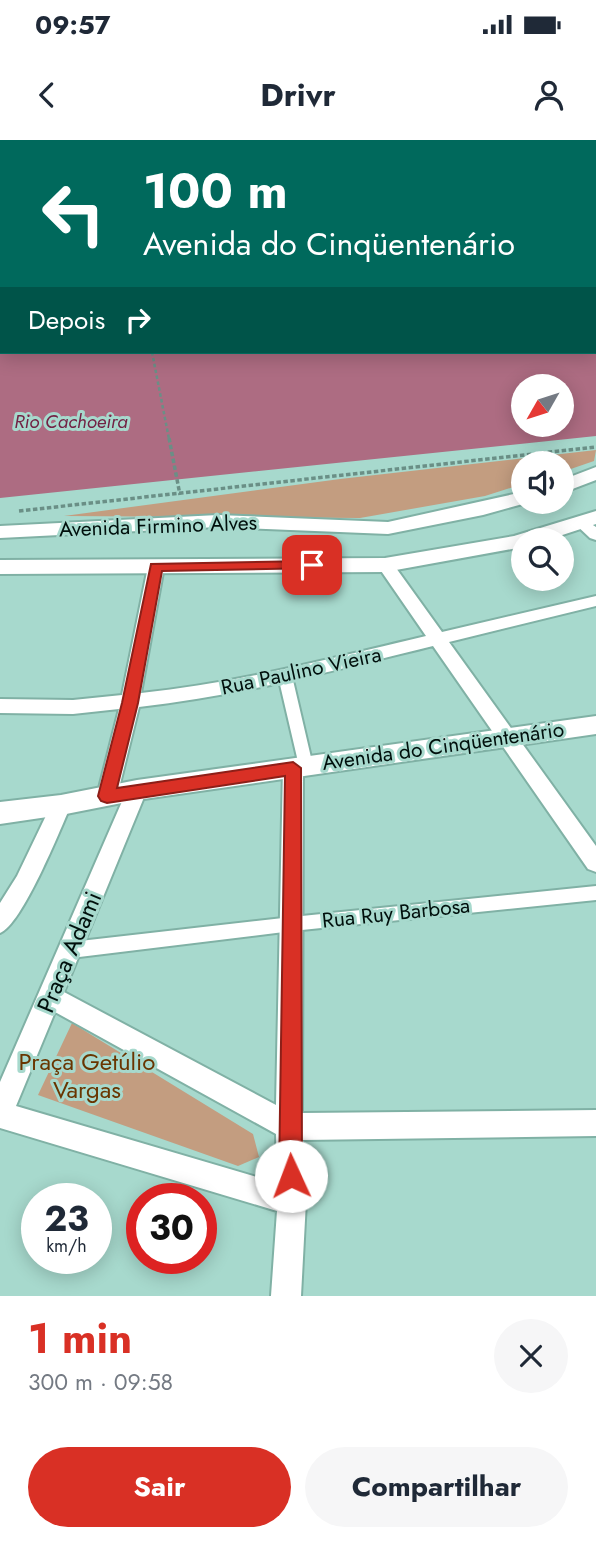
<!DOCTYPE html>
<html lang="pt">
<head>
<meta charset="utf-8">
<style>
  :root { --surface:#fff; --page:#f6f6f7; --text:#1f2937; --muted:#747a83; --accent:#d93025 }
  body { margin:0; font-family:Jost,sans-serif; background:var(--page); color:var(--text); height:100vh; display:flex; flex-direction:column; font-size:26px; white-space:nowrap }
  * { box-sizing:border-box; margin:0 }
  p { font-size:23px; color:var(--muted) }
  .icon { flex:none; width:38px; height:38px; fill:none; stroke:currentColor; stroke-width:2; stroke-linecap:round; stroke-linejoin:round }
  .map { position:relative; height:1156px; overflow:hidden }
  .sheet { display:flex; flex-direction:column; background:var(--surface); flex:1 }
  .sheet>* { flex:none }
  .hud { position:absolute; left:0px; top:0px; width:597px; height:214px; box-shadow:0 4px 18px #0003; background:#00695c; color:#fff; overflow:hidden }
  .needle { width:46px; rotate:231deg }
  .tools { position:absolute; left:511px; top:234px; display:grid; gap:14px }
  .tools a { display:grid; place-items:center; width:63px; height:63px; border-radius:50%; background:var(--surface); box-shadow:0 4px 18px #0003; font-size:35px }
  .speed { position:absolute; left:21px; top:1043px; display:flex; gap:14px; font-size:35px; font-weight:700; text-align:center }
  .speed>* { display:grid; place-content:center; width:91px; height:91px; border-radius:50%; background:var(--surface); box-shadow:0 4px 18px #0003; line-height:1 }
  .speed small { font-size:18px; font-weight:400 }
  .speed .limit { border:10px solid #d22; background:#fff; color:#111 }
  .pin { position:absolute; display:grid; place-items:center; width:60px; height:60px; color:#fff; margin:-30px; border-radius:14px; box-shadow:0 4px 10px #0006 }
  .me { position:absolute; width:77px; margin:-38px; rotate:358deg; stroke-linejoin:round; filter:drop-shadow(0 0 5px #0008) }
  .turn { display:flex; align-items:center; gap:24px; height:147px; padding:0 28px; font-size:32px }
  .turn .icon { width:91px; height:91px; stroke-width:2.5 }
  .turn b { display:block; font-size:49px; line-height:60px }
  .then { display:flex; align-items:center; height:66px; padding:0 28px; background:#0003; gap:14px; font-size:26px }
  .round { display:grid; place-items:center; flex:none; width:74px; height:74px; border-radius:37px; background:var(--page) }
  .headline { display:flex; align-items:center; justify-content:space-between; height:119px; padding:0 28px }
  h1 { font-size:42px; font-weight:700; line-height:52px; color:var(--accent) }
  .button { display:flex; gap:14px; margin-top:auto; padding:14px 28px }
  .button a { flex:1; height:80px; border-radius:42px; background:var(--accent); color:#fff; font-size:28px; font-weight:700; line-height:80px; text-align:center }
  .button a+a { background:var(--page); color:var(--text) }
  .status { display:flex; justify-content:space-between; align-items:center; height:49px; padding:0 35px; background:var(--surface); direction:ltr }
  .status svg { height:19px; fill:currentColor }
  header { display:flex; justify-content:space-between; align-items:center; height:91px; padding:0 28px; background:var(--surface); font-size:32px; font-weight:700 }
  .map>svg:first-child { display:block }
</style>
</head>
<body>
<div class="status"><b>09:57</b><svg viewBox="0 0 49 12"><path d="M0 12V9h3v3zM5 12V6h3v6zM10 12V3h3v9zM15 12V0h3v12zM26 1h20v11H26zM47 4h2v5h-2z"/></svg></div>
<header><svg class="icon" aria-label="back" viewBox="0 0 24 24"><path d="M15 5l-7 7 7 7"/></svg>Drivr<svg class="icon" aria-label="person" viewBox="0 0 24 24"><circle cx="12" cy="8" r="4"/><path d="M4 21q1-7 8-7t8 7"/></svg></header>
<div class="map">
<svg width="596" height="1156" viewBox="0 0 596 1156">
  <rect width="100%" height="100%" fill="#a7d9cd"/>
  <!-- green -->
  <path fill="#c39d80" d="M596,310L594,321L562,332V324H523V344L485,356L360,378L64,376L340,339Z
    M72,883L253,994L259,1017L238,1026L38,955Z"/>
  <!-- water -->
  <path fill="#ad6c82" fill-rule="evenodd" d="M596,164V296L0,358V197L2,212H595ZM523,247H562V285H523Z"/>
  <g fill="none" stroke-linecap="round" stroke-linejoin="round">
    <!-- pedestrian casing -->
    <g stroke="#80b1a5" stroke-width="4">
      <path id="pedestrian" d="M285,531L292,536L313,626L311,630H301L299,626L278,536Z
        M596,746V760L292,791L71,818L65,815L62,810L65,805L71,802L292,777Z"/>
    </g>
    <!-- minor casing -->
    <g stroke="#80b1a5" stroke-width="4">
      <path id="minor" d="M107,0H116L106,2Z
        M189,0H226L228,2H190Z
        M295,0H304L305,2H296Z
        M394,0H404L393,2Z
        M558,0H566V2H558Z
        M595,32H596V38H595Z
        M0,94H2L0,102Z
        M582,378L596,387V400L590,398L574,383Z
        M385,420L391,421L442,492L596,456V466L449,502L596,706V732L588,729L433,506C336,530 239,556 139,567L117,656L114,662L107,664L100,662L97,656L119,569L73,574L0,573V559L73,560L122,555L148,427L156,422L164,427L141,553C238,543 332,518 426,496L377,425Z
        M293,620L300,623L303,628L302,973L596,970V996L303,1000L306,1061L301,1156H271L277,1071L0,988V942L127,650L130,644L137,642L144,644L147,650L64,852L276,965L283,628L286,623ZM55,872L276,994L277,1043L16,966Z
        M61,657L68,659L71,665C60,690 22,785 0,793V763L17,736L54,659Z"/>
    </g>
    <!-- tertiary casing -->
    <g stroke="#80b1a5" stroke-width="4">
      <path id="tertiary" d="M596,576V594L137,660L61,675L0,684V662L61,655L137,640Z"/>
    </g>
    <!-- secondary casing -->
    <g stroke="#80b1a5" stroke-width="4">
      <path id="secondary" d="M0,56H2V64H0Z
        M595,58H596V66H595Z
        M0,104H2V112H0Z
        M595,129H596V137H595Z
        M0,183H2V193H0Z
        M596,327V340L562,353V340Z
        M523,352V362H530L483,375L388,394L218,387L0,398V386L218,375L388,382Z
        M596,371V384L544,401H523V407L385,432L0,434V420L385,418L514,396Z"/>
    </g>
    <!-- path-far1 -->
    <path stroke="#6a8f86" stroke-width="2.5" stroke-dasharray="3.5 2.5" stroke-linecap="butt" d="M152,212L169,299"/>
    <!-- path -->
    <path stroke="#6a8f86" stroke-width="3.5" stroke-dasharray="4.5 2.5" stroke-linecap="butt" d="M169,298L180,355
      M19,371L596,307"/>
    <!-- pedestrian -->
    <use href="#pedestrian" fill="#fff" fill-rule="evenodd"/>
    <!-- minor -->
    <use href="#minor" fill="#fff" fill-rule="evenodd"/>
    <!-- tertiary -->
    <use href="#tertiary" fill="#fff" fill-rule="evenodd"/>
    <!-- secondary -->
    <use href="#secondary" fill="#fff" fill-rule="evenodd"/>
  </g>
  <!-- route -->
  <path fill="#d93025" stroke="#8d1f18" stroke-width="2" d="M312,421L318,425L316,428L162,431L138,563L117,648L293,622L301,628L302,1036L299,1044L291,1048L283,1044L279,1036L285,636L107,663L101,661L98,656L122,563L151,424Z"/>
  <g text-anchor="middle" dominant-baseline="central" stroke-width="6" stroke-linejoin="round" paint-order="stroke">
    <!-- far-water labels -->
    <g font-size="19" font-style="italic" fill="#722244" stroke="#a7d9cd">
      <text x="71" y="281">Rio Cachoeira</text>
    </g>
    <!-- street labels -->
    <g font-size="21" fill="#000f0c" stroke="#a7d9cd">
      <text transform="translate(158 386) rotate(-2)">Avenida Firmino Alves</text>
      <text transform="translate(301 531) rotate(-12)">Rua Paulino Vieira</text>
      <text transform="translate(443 606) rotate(-8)">Avenida do Cinqüentenário</text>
      <text transform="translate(396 773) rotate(-6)">Rua Ruy Barbosa</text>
    </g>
    <!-- near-street labels -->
    <g font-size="24" fill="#000f0c" stroke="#a7d9cd">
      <text transform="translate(69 812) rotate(-67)">Praça Adami</text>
    </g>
    <!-- near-park labels -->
    <g font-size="24" fill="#693500" stroke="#a7d9cd">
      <text x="87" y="921">Praça Getúlio<tspan x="87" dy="28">Vargas</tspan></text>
    </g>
  </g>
</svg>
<div class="tools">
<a><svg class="needle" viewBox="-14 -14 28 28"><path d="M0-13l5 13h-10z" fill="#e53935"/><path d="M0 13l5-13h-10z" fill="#747a83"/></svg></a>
<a><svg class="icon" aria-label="sound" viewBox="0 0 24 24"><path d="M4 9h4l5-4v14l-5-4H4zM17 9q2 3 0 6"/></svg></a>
<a><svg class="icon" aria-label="search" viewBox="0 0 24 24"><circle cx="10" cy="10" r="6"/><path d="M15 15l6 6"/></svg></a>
</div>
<div class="speed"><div>23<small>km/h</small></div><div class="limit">30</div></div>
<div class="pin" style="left:312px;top:425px;background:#d93025"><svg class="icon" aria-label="arrive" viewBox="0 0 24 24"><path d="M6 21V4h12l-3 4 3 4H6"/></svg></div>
<svg class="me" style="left:291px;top:1036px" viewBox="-20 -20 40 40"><circle r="19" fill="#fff"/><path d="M0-13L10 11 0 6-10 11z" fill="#d93025"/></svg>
<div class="hud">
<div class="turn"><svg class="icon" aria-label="left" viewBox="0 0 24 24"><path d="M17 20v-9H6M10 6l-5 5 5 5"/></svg><div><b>100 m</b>Avenida do Cinqüentenário</div></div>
<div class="then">Depois<svg class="icon" aria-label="right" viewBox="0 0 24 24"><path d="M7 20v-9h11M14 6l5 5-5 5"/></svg></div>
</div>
</div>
<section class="sheet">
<div class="headline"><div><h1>1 min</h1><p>300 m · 09:58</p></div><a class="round"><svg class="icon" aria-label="close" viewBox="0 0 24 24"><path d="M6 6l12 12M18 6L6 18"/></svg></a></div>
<div class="button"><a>Sair</a><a>Compartilhar</a></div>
</section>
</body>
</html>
